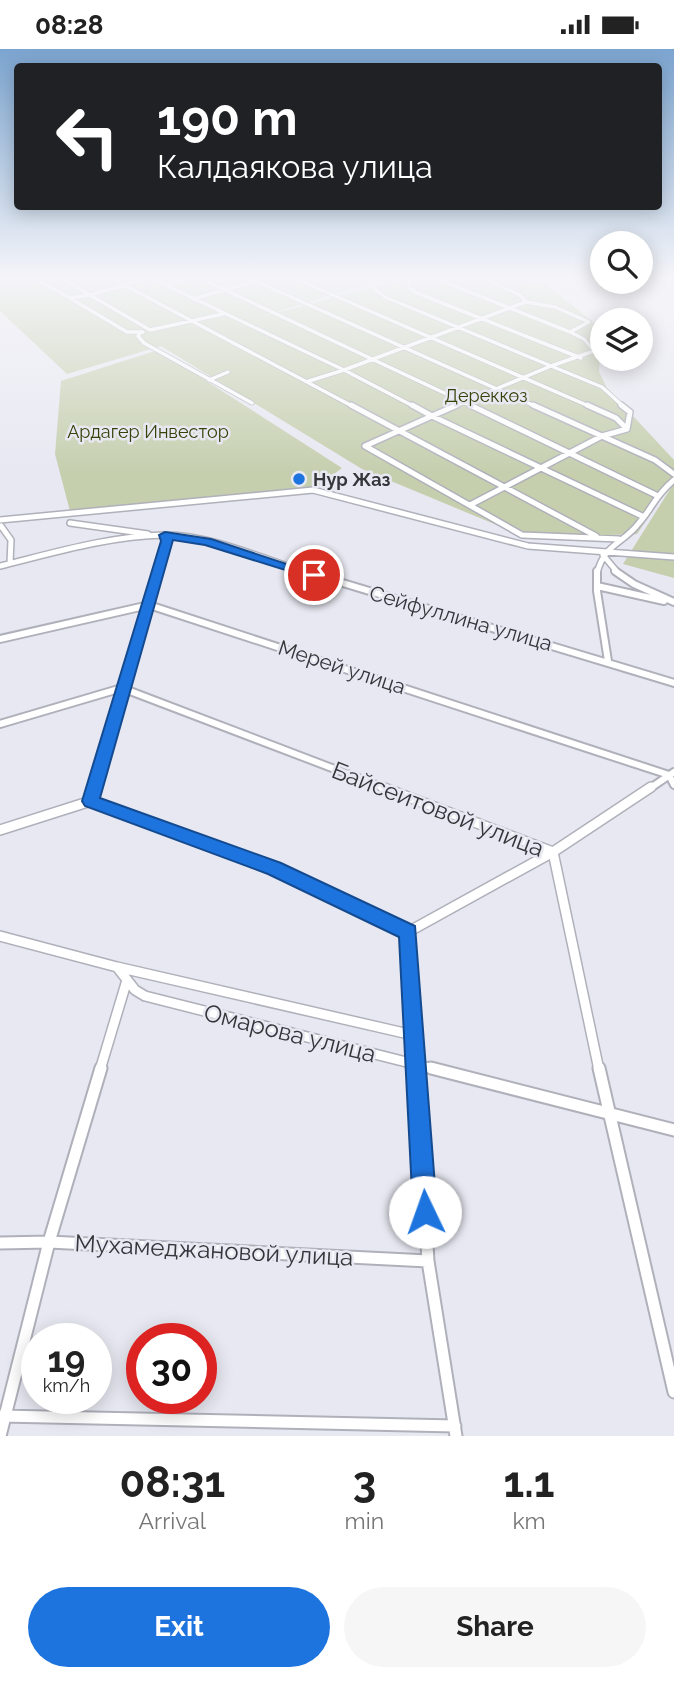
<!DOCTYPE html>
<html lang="en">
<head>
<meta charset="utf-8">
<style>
  :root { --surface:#fff; --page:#f6f6f6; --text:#222; --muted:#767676; --accent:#1e74de }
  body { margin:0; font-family:Raleway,sans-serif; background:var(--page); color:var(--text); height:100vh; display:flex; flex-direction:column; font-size:26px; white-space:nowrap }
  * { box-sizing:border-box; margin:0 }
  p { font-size:23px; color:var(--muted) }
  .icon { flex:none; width:38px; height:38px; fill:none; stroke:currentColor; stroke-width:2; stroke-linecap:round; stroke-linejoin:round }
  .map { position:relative; height:1387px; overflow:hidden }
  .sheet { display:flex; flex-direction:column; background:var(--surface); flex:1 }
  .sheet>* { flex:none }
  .banner { position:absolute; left:14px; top:14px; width:648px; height:147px; border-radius:7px; box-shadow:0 4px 18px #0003; background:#202124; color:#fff; overflow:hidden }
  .fabs { position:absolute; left:590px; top:182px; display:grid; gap:14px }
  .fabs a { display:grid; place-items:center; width:63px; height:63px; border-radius:50%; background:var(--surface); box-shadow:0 4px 18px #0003; font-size:35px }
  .speed { position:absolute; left:21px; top:1274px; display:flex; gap:14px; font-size:35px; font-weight:700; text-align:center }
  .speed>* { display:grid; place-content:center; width:91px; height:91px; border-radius:50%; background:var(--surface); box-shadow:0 4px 18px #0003; line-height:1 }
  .speed small { font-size:18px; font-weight:400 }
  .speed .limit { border:10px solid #d22; background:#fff; color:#111 }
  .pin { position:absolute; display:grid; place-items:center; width:60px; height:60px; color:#fff; margin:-30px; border:4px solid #fff; border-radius:50%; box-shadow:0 2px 7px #0007 }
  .me { position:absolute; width:77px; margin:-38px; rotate:357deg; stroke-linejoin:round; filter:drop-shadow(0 0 5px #0008) }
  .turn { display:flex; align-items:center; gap:24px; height:147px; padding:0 28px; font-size:32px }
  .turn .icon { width:91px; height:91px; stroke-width:2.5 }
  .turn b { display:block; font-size:49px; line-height:60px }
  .eta { display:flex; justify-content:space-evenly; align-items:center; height:119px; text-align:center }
  .eta b { font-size:42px; font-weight:700; line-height:49px }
  .button { display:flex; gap:14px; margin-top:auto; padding:14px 28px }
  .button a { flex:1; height:80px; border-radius:42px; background:var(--accent); color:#fff; font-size:28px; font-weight:700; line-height:80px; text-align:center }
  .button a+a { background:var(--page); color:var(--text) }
  .status { display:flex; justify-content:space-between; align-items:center; height:49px; padding:0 35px; background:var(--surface); direction:ltr }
  .status svg { height:19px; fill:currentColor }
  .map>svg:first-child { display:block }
</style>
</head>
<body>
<div class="status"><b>08:28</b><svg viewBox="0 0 49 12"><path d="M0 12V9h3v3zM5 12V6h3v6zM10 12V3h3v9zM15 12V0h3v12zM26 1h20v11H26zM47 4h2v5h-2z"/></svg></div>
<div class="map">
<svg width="674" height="1387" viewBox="0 0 674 1387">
  <rect width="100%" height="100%" fill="#e8e8f2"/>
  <!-- green -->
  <path fill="#c5cfae" d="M0,230H416L370,234L257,269L384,235L430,230H509L545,235L602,280L599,323L607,339L674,411V430L637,485L528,489L362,420L161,297L67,325L0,262Z
    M158,301L342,419L314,440L71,466L55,405L61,332Z
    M674,434V529L623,515Z"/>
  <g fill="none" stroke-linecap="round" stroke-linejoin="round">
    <!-- minor-far4 casing -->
    <g stroke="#afb0ba" stroke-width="5">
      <path id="minor-far4" d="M36,230L70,249L90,246L150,281L223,265
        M64,230L90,246L146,230
        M113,230L354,358
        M153,230L344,321L526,253L555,258L589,273L570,283L584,290L594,302L551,317L602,338L624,358
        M202,230L474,358
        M251,230L537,358
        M296,230L591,358
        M370,230L375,240L385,248L551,317L453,358
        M410,230L409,239L417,244L581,309
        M437,230L570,283
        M484,230L520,246L526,253
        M165,236L190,230
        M70,249L127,283H143
        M193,250L256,232
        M140,284L138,287L144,294L252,354
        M209,331L228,323
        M309,332L344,321L415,358"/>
    </g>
    <!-- minor-far3 casing -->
    <g stroke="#afb0ba" stroke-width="8">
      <path id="minor-far3" d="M351,356L596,487
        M412,356L432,367L457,356
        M470,356L656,446
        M533,356L655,411L674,425
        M587,356L616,369L627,380
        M365,397L432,367L642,467
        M365,397L522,486L619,490
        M470,456L602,387L627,380L630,363L621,356
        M0,471L313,441L528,497L674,508
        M70,474L148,485
        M1,477L11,491L10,514
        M603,506L618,524
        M0,517C53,504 109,487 164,486C208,485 266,511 309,524
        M158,524L167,492L163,486
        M597,524C605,494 622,496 639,474C654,457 654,448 674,431"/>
    </g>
    <!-- minor-far2 casing -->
    <g stroke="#afb0ba" stroke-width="10">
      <path id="minor-far2" d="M303,522L674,634
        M597,522V542L608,612
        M615,522L634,535L674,553
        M597,537L664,552
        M0,590L149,556L669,726L674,736
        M0,675L122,639L387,740
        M95,740L158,522
        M649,740L674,723"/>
    </g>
    <!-- minor-far1 casing -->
    <g stroke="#afb0ba" stroke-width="12">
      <path id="minor-far1" d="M382,738L553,803L599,1021
        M91,752L95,738
        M0,781L91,752L275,820L408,883L416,1021
        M408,883L553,803L651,738
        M0,887L117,918L135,941L145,947L438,1021
        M117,918L413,986
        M100,1021L127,931"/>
    </g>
    <!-- minor casing -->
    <g stroke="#afb0ba" stroke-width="15">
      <path id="minor" d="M416,1019L428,1212L456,1387
        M431,1019L674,1081
        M599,1019L674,1343
        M0,1194L49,1193L428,1212
        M1,1367L455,1377
        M0,1387L49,1193L101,1019"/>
    </g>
    <!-- minor-far4 -->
    <use href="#minor-far4" stroke="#fff" stroke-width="3.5"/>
    <!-- minor-far3 -->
    <use href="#minor-far3" stroke="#fff" stroke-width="5"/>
    <!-- minor-far2 -->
    <use href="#minor-far2" stroke="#fff" stroke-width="6"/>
    <!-- minor-far1 -->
    <use href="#minor-far1" stroke="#fff" stroke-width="9"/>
    <!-- minor -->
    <use href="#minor" stroke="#fff" stroke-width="11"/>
  </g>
  <!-- sky -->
  <linearGradient id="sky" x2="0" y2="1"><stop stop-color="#7ba4cf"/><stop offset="0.54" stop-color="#f5f5f9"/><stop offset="1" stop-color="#f5f5f9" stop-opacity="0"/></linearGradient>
  <rect width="674" height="424" fill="url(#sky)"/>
  <!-- route -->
  <path fill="#1e74de" stroke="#144b90" stroke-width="2" d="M165,483L211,490L320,526L314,530L205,496L173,491L100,749L281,814L415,877L437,1163L434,1172L425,1175L417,1172L413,1163L399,888L268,825L85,757L82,752L161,492L159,486Z"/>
  <!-- markers -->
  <circle fill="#1e74de" stroke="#e8e8f2" stroke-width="2.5" cx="299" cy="430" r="7"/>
  <g text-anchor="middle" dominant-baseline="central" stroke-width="5" stroke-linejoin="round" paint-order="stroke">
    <!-- far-park labels -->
    <g font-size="18" fill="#364208" stroke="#e8e8f2">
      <text x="486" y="346">Дереккөз</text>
      <text x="148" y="382">Ардагер Инвестор</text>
    </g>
    <!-- far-poi labels -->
    <g font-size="18" font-weight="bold" fill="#35363a" stroke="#e8e8f2" text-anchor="start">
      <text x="313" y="430">Нур Жаз</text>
    </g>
    <!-- street labels -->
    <g font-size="21" fill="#35363a" stroke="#e8e8f2">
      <text transform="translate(461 569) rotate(16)">Сейфуллина улица</text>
      <text transform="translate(342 618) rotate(18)">Мерей улица</text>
    </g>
    <!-- near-street labels -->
    <g font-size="24" fill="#35363a" stroke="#e8e8f2">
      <text transform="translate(438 760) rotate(21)">Байсеитовой улица</text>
      <text transform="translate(290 984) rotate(14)">Омарова улица</text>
      <text transform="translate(214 1201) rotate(3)">Мухамеджановой улица</text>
    </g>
  </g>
</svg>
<div class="fabs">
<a><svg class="icon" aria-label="search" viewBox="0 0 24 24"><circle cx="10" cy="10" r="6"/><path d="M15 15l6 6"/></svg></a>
<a><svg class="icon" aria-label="layers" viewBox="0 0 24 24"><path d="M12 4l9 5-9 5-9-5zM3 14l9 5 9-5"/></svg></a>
</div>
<div class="speed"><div>19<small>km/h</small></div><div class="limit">30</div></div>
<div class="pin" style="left:314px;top:526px;background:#d93025"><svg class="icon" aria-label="arrive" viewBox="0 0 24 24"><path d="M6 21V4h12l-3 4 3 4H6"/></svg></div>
<svg class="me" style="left:425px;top:1163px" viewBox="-20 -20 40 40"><circle r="19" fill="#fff"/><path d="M0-13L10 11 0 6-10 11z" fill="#1e74de"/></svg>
<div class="banner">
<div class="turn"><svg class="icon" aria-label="left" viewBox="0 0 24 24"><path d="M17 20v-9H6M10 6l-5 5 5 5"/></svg><div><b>190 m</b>Калдаякова улица</div></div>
</div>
</div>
<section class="sheet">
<div class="eta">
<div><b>08:31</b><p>Arrival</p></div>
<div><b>3</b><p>min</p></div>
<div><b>1.1</b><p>km</p></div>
</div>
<div class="button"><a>Exit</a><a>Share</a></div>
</section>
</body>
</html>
